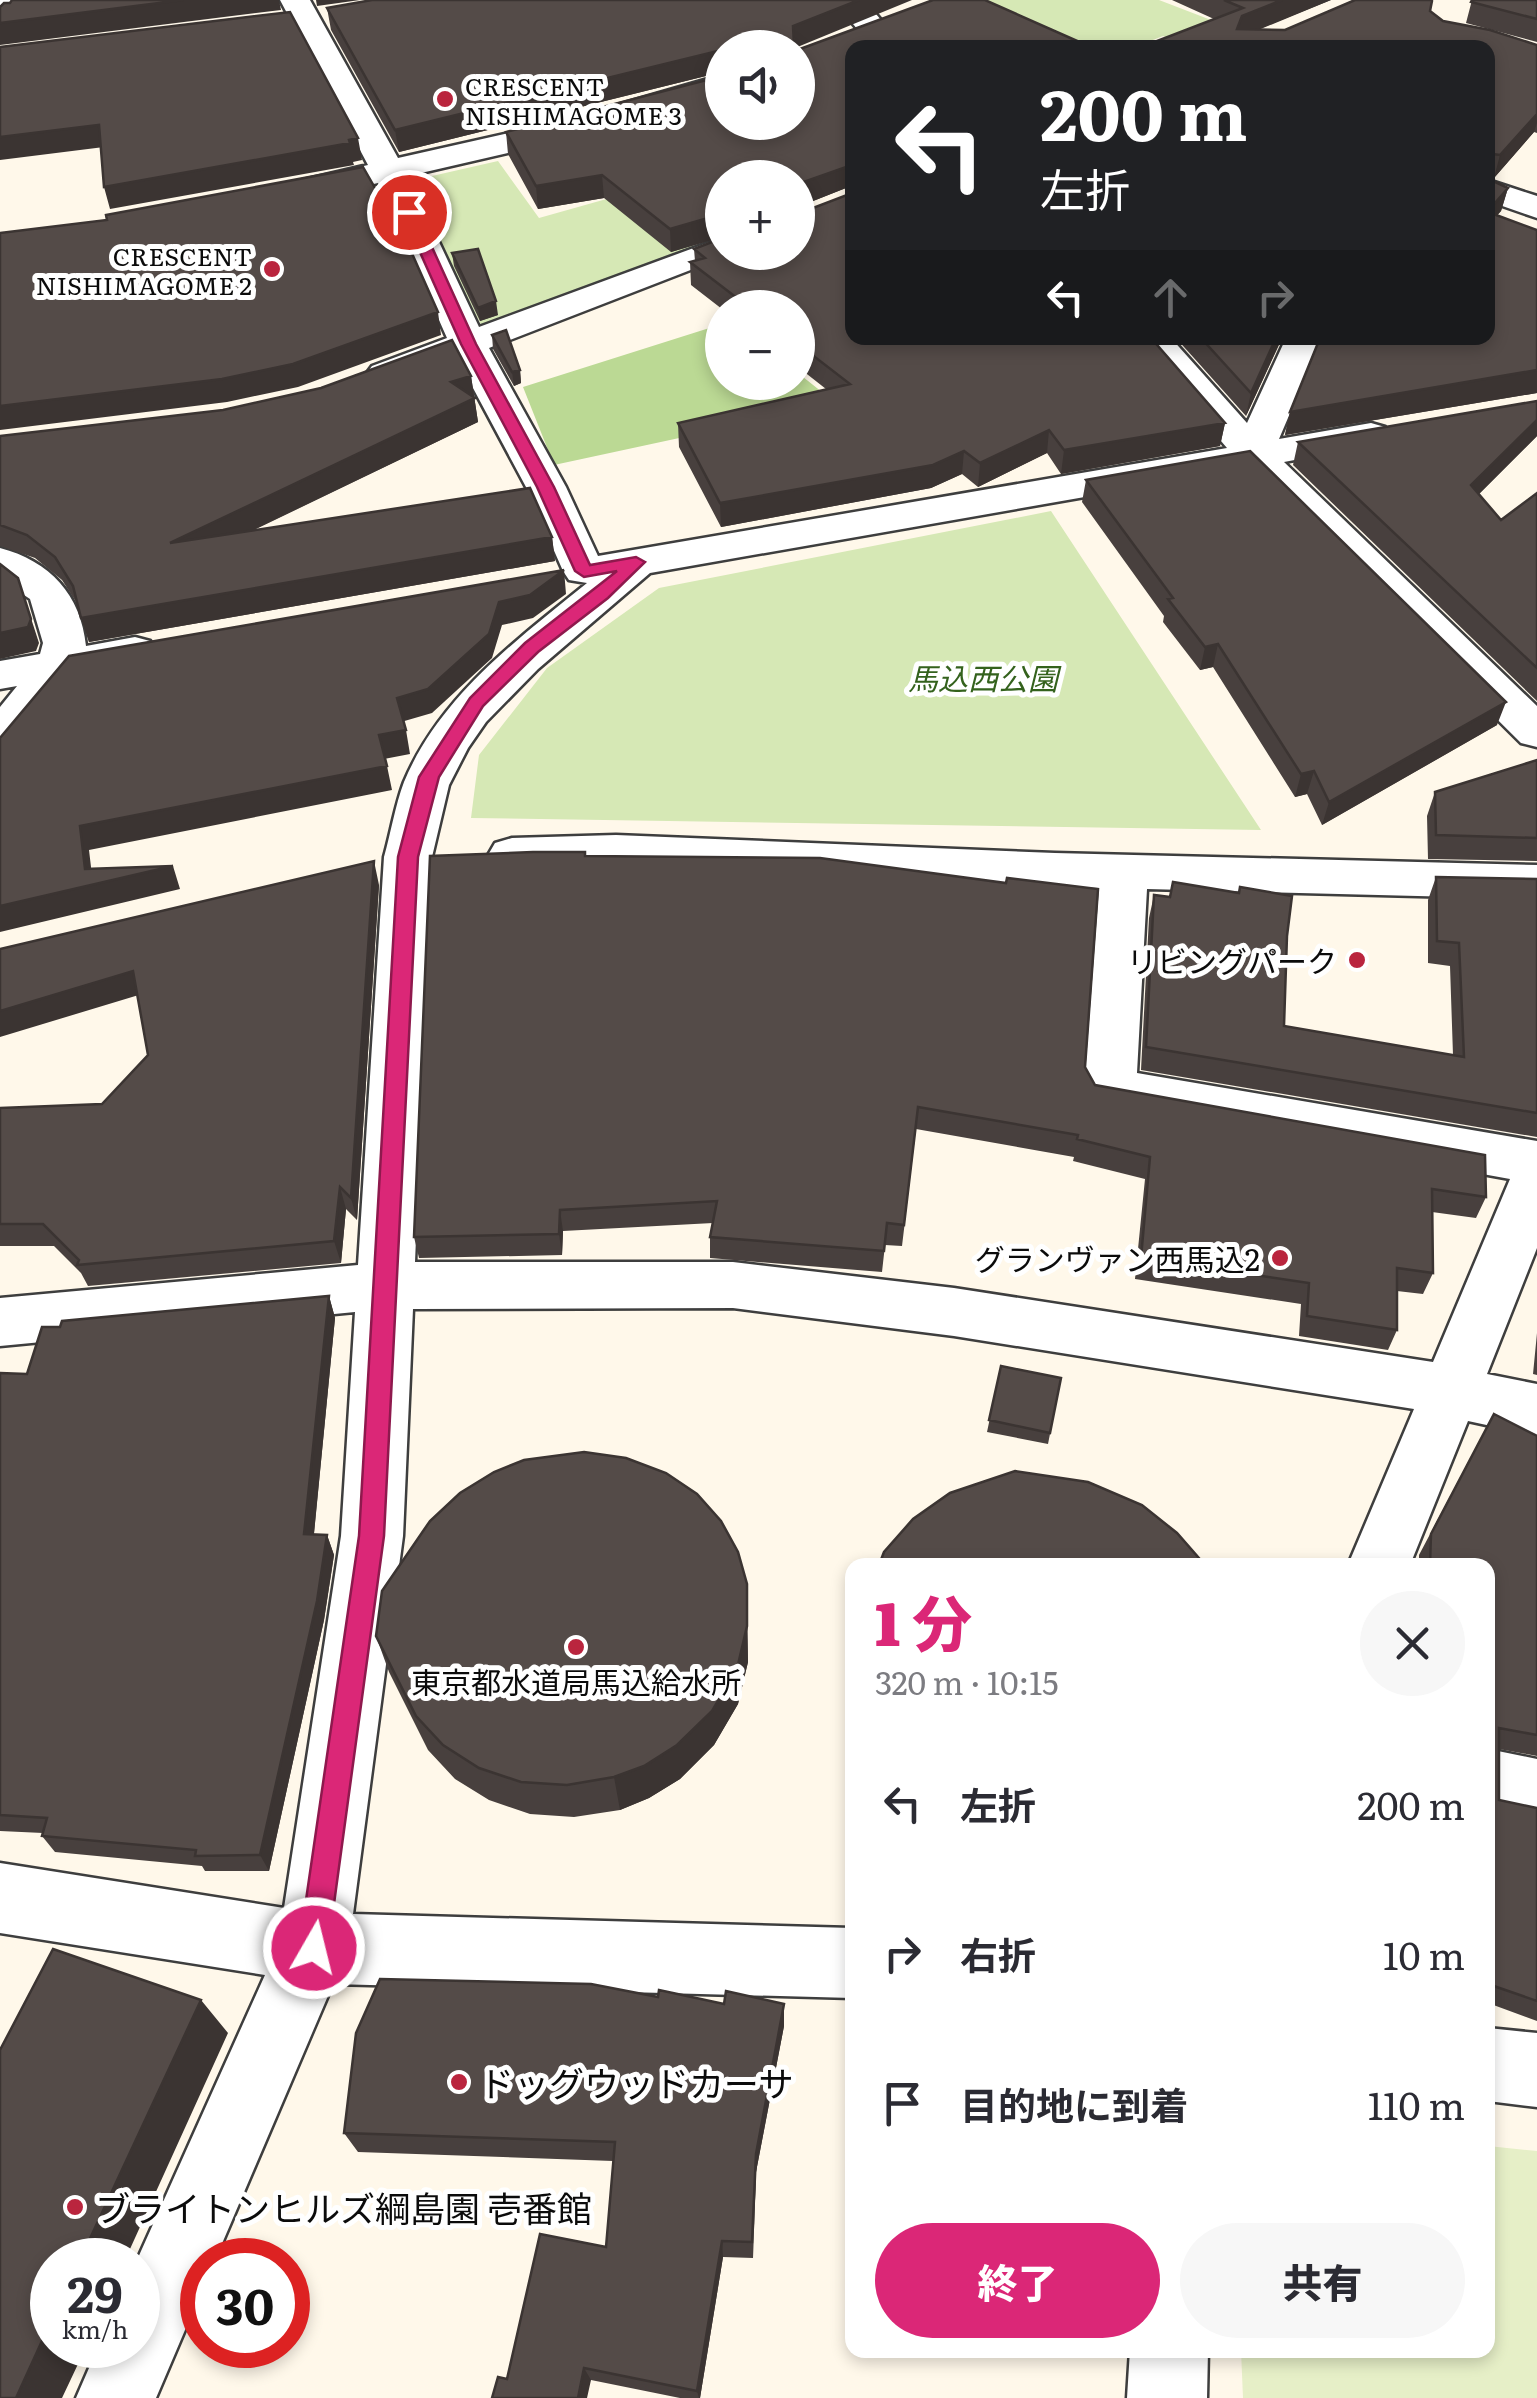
<!DOCTYPE html>
<html lang="ja">
<head>
<meta charset="utf-8">
<style>
  :root { --surface:#fff; --page:#f7f7f7; --text:#2b2b33; --muted:#7c7c81; --accent:#db2777 }
  body { margin:0; font-family:Literata,"Noto Sans JP",serif; background:var(--page); color:var(--text); height:100vh; display:flex; flex-direction:column; font-size:38px; white-space:nowrap }
  * { box-sizing:border-box; margin:0 }
  p { font-size:32px; color:var(--muted) }
  .icon { flex:none; width:55px; height:55px; fill:none; stroke:currentColor; stroke-width:2; stroke-linecap:round; stroke-linejoin:round }
  .map { position:relative; flex:1; overflow:hidden }
  .details { position:absolute; left:845px; top:1558px; width:650px; height:800px; display:flex; flex-direction:column; background:var(--surface); border-radius:20px; box-shadow:0 5px 15px #0003 }
  .details>* { flex:none }
  .banner { position:absolute; left:845px; top:40px; width:650px; height:305px; border-radius:20px; box-shadow:0 5px 15px #0003; background:#202124; color:#fff; overflow:hidden }
  .tools { position:absolute; left:705px; top:30px; display:grid; gap:20px }
  .tools a { display:grid; place-items:center; width:110px; height:110px; border-radius:50%; background:var(--surface); box-shadow:0 5px 15px #0003; font-size:50px }
  .speed { position:absolute; left:30px; top:2238px; display:flex; gap:20px; font-size:50px; font-weight:700; text-align:center }
  .speed>* { display:grid; place-content:center; width:130px; height:130px; border-radius:50%; background:var(--surface); box-shadow:0 5px 15px #0003; line-height:1 }
  .speed small { font-size:25px; font-weight:400 }
  .speed .limit { border:15px solid #d22; background:#fff; color:#111 }
  .pin { position:absolute; display:grid; place-items:center; width:85px; height:85px; color:#fff; margin:-42px; border:5px solid #fff; border-radius:50%; box-shadow:0 2px 10px #0007 }
  .me { position:absolute; width:110px; margin:-55px; rotate:8deg; stroke-linejoin:round; filter:drop-shadow(0 0 8px #0008) }
  .turn { display:flex; align-items:center; gap:35px; height:210px; padding:0 30px; font-size:45px }
  .turn .icon { width:130px; height:130px; stroke-width:2.5 }
  .turn b { display:block; font-size:70px; line-height:85px }
  .lanes { display:flex; align-items:center; height:95px; padding:0 30px; background:#0003; justify-content:center; gap:50px; direction:ltr }
  .lanes .off { opacity:.35 }
  .round { display:grid; place-items:center; flex:none; width:105px; height:105px; border-radius:52px; background:var(--page) }
  .headline { display:flex; align-items:center; justify-content:space-between; height:170px; padding:0 30px }
  h1 { font-size:60px; font-weight:800; line-height:75px; color:var(--accent) }
  .cta { display:flex; gap:20px; margin-top:auto; padding:20px 30px }
  .cta a { flex:1; height:115px; border-radius:60px; background:var(--accent); color:#fff; font-size:40px; font-weight:800; line-height:115px; text-align:center }
  .cta a+a { background:var(--page); color:var(--text) }
  ul { padding:0; list-style:none }
  li { display:flex; align-items:center; gap:30px; height:150px; padding:0 30px }
  li div { flex:1 }
  li b { display:block; font-size:38px }
  li em { font-style:normal }
  .map>svg:first-child { display:block }
</style>
</head>
<body>
<div class="map">
<svg width="1537" height="2398" viewBox="0 0 1537 2398">
  <rect width="100%" height="100%" fill="#fff8ea"/>
  <!-- green -->
  <path fill="#d6e8b5" d="M990,0H1159L1250,35L1189,47L1163,36C1091,67 1045,34 980,4Z
    M498,161L539,218L642,189L697,249L483,329L410,181Z
    M1051,511L1261,830L471,818L479,755L547,668L659,588Z"/>
  <!-- forest -->
  <path fill="#bbd994" d="M722,324V382H798V373L837,404L554,465L523,387Z"/>
  <!-- pitch -->
  <path fill="#e6efc7" d="M1488,2146L1537,2151V2398H1243L1241,2350H1488Z"/>
  <g fill="none" stroke-linecap="round" stroke-linejoin="round">
    <!-- minor casing -->
    <g stroke="#3e3e3e" stroke-width="5">
      <path id="minor" d="M0,0H26L11,18L0,21Z
        M280,0H310L398,158L562,121L722,75V94L582,136L408,176L479,327L710,242L722,239V252H737L489,348L566,487L598,556L1227,448L1133,338H1171L1247,423L1286,338H1322L1279,439L1371,423L1385,427L1391,435L1385,443L1284,462L1537,706V747L1521,743L1245,469L650,573L538,669L486,722L468,748L449,785L432,857L415,1262H733L954,1288L1433,1362L1510,1179L1091,1103L1084,1089L1099,888C956,884 813,874 670,870C622,869 537,879 495,867L488,855L495,843L512,838L616,835L1055,853L1537,865V899L1147,889L1137,1073L1537,1141V1248L1487,1374L1537,1384V1436L1468,1421L1410,1565H1348L1414,1409L954,1336L733,1308L413,1309L403,1536L353,1914L852,1928V1998L333,1984L215,2260H202V2290L156,2398H76L99,2345H138L137,2260L265,1975L0,1933V1863L284,1908L341,1536L355,1312L0,1346V1298L358,1265L384,857C391,832 395,806 404,782C440,696 518,639 587,583L569,580L563,571L526,487L458,360L398,382L385,385L372,382L366,374L372,366L447,338L378,183L294,202L282,199L277,192L282,185L368,165Z
        M833,0H864L905,48H873Z
        M1488,180L1537,196V218L1488,201Z
        M0,548C50,561 81,595 86,646L135,637L150,641L157,651L150,661L72,676L16,749L0,753V707L17,686L0,689V661L40,654L43,643L30,599L0,579Z
        M1488,1749L1537,1759V1825L1488,1815Z
        M1488,2028L1537,2033V2107L1488,2101Z
        M1130,2350H1208L1207,2398H1127Z"/>
    </g>
    <!-- minor -->
    <use href="#minor" fill="#fff" fill-rule="evenodd"/>
  </g>
  <!-- wall -->
  <path fill="#48403e" d="M1172,0H1331L1259,29L1285,30L1355,0H1431L1432,1L1430,11L1443,21L1490,30L1537,45V133L1534,132L1494,178H1491V180L1508,188L1501,211L1497,215L1537,230V393L1285,435L1290,412L1320,338H1488V48H1139L1214,19Z
    M1472,0H1537V42L1466,23Z
    M327,8L797,47L800,49L852,48V188L851,186L798,207V178H722V237L671,252L604,198L538,209L508,154L506,132L722,76V72L399,152L331,30Z
    M694,249L1225,423L1220,446L1061,474L1047,453L978,487L962,474L931,488L721,527L679,447L678,423L826,389L798,367V308H722V309L691,285L690,262L695,261Z
    M452,253L498,315L480,321L454,266Z
    M492,335L520,370L521,383L514,386L493,349Z
    M1176,338H1282L1246,416Z
    M471,376L478,422L252,531L552,537L555,561L89,642L78,605L62,580L35,558L0,546V436L223,410Z
    M1537,436L1479,494L1501,520L1537,493V701L1293,465L1298,442Z
    M1086,480L1497,725L1322,825L1307,794L1295,797L1213,667L1200,670L1163,622L1164,616L1082,502Z
    M1537,760V861L1428,859L1427,816L1435,792Z
    M585,856L1085,1067L1095,1085L1486,1197L1476,1218L1432,1212L1433,1273L1423,1294L1397,1291V1330L1388,1350L1299,1336L1301,1304L1135,1279L1145,1179L1073,1161L1074,1157L916,1129L902,1246L885,1245L882,1272L710,1258V1237L713,1223L563,1231L562,1255L419,1258L414,1237Z
    M1436,877L1537,879V1137L1141,1070L1149,918L1154,895L1287,936L1284,1026L1453,1055L1450,966L1428,963V900Z
    M379,885L357,1220L346,1209L341,1263L88,1286L81,1273L54,1246H0V1108L102,1104L148,1055L138,995Z
    M329,1296L335,1318L314,1534L327,1535L334,1555L324,1620L269,1871H205L202,1866L55,1852L42,1836L43,1833L0,1831V1373L27,1374L60,1327Z
    M1537,1333V1375L1533,1374Z
    M1001,1366L1061,1378L1048,1444L987,1432Z
    M1482,1436H1537V1756L1499,1749V1800L1537,1808V2021L1488,2003V1565H1419V1555Z
    M747,1584L748,1662L738,1704L714,1745L680,1779L649,1798L620,1810L574,1817L530,1814L489,1800L455,1779L428,1750L389,1672L376,1636Z
    M784,2026L756,2172L753,2258L723,2257L700,2398H680L591,2380L507,2379L606,2247L613,2161L358,2152L344,2133Z"/>
  <!-- shaded-wall -->
  <path fill="#3b3432" d="M183,0H279L281,10L0,45V23Z
    M316,0H360L317,6Z
    M859,0H912L795,48L793,26Z
    M1282,0H1331L1239,38L1237,29L1242,16Z
    M722,50V72L399,152L395,130Z
    M1537,114V123L1534,132L1494,178L1500,155Z
    M99,125L104,147L0,160V137Z
    M358,138L362,160L353,162L354,165L110,209L104,187Z
    M851,164V186L798,207V184Z
    M602,175L604,198L538,209L536,186Z
    M1508,188L1501,211L1488,226V211Z
    M722,214V237L671,252L670,229Z
    M496,301L498,315L480,321L478,308Z
    M438,312L441,335L298,387L227,402L0,430V406Z
    M1276,338H1282L1246,416L1251,393Z
    M520,370L521,383L514,386L512,372Z
    M1537,370V393L1285,435L1290,412Z
    M471,376L478,422L176,567L170,543L451,382Z
    M1537,420V436L1464,509L1471,485Z
    M1225,423L1220,446L1061,474L1064,450Z
    M1049,430L1047,453L978,487L980,463Z
    M964,451L962,474L931,488L721,527L720,503Z
    M552,537L555,561L89,642L81,618Z
    M564,570L566,594L533,618L502,625L492,658L432,713L401,722L397,698L499,602Z
    M18,578L39,643L36,651L0,659V633Z
    M1218,644L1213,667L1200,670L1205,647Z
    M1506,702L1497,725L1322,825L1329,802Z
    M406,730L410,754L384,759L379,735Z
    M387,766L392,790L89,850L93,884L173,866L180,889L0,932V906L85,869L80,826Z
    M1314,771L1307,794L1295,797L1301,774Z
    M374,861L379,885L357,1220L351,1198Z
    M133,971L142,994L0,1037V1011Z
    M340,1187L346,1209L341,1263L334,1241Z
    M560,1210L563,1231L562,1255L559,1234Z
    M329,1296L335,1318L312,1553L304,1534Z
    M327,1535L334,1555L324,1620L269,1871L260,1855Z
    M747,1626L748,1662L738,1704L714,1745L680,1779L649,1798L620,1810L614,1777Z
    M201,2000L228,2033L125,2260H80Z
    M784,2004V2026L756,2172L753,2258L756,2154Z
    M722,2241L723,2257L700,2398H699L697,2391Z
    M52,2319V2345H87L62,2398H16Z
    M584,2368L591,2380L587,2398H578Z"/>
  <!-- building -->
  <path fill="#544b48" stroke="#3b3432" stroke-width="2.5" d="M12,0H183L0,23V7L4,3H10Z
    M372,0H859L793,26L794,45L800,49L933,0H985L1093,48H852V165L798,184V178H722V214L670,229L602,175L536,186L506,132L722,76V122H798V48H722V50L395,130L327,8Z
    M1224,0H1282L1242,16L1237,29L1285,30L1355,0H1431L1432,1L1430,11L1443,21L1490,30L1537,45V114L1500,155L1492,154L1488,169L1491,180L1508,188L1488,211V48H1139L1243,8Z
    M1472,0H1537V19L1471,2Z
    M290,12L358,138L349,140L350,143L104,187L99,125L0,137V47Z
    M363,167L410,249L438,312L293,364L222,379L0,406V233L107,220L106,215Z
    M852,193V338H1151L1225,423L1064,450L1049,430L980,463L964,451L933,465L720,503L678,423L850,384L798,344V308H750L690,262L705,258L694,249L722,238V252H798V211L800,213Z
    M1488,212L1537,230V370L1290,412L1320,338H1488Z
    M478,249L496,301L478,308L452,253Z
    M506,330L520,370L512,372L492,335Z
    M1201,338H1276L1251,393Z
    M452,340L471,376L451,382L475,398L170,543L530,488L552,537L81,618L73,586L55,557L27,535L0,525V436L223,410L321,388Z
    M1537,401V420L1471,485L1501,520L1537,493V668L1298,442Z
    M1250,451L1506,702L1329,802L1314,771L1301,774L1218,644L1205,647L1168,599L1173,598L1086,480Z
    M0,564L18,578L31,619L28,627L0,633Z
    M564,570L530,595L499,602L489,634L428,689L397,698L406,730L379,735L387,766L80,826L85,869L173,866L0,906V738L69,656Z
    M1537,760V838L1436,835L1435,792Z
    M533,852H585V856L820,858L1006,883L1007,878L1098,889L1085,1067L1095,1085L1485,1155L1486,1197L1432,1189L1433,1273L1397,1268V1330L1307,1316L1309,1283L1141,1258L1150,1157L1077,1139L1078,1135L918,1107L904,1225L887,1223L884,1251L710,1237L717,1201L560,1210L559,1234L414,1237L430,856Z
    M374,861L351,1198L340,1187L334,1241L77,1265L79,1260L43,1224H0V1108L102,1104L148,1055L133,971L0,1011V949Z
    M1436,877L1537,879V1113L1146,1047L1154,895L1170,897L1173,882L1239,893L1240,887L1292,896L1287,936L1284,1026L1464,1057L1459,943L1437,941Z
    M329,1296L304,1534L327,1535L317,1601L260,1855L195,1856L196,1850L42,1836L47,1818L0,1815V1373L27,1374L42,1327H60L62,1321Z
    M1001,1366L1061,1378L1050,1433L989,1420Z
    M1494,1414L1537,1436V1735L1499,1728V1800L1537,1808V2001L1488,1984V1565H1430L1431,1534Z
    M584,1452L626,1458L666,1473L697,1494L721,1521L738,1552L747,1584V1626L737,1669L712,1711L677,1745L644,1766L614,1777L567,1785L521,1782L479,1768L443,1745L416,1716L376,1636L382,1591L430,1521L460,1493L494,1472L524,1460Z
    M1015,1471L1088,1482L1142,1505L1177,1533L1205,1565H879L884,1552L913,1519L950,1493Z
    M53,1949L201,2000L80,2260H52V2319L16,2398H0V2050Z
    M380,1979L591,1984L658,1997L659,1990L724,2004L726,1991L784,2004L756,2154L752,2242L722,2241L697,2391L584,2368L578,2398H492L498,2377L507,2379L540,2234L606,2247L615,2142L344,2133L356,2033Z"/>
  <!-- route -->
  <path fill="#db2777" stroke="#8e194d" stroke-width="2.5" d="M404,209L416,212L476,344L554,487L590,565L636,557L645,562L608,598L538,652L483,706L439,777L418,857L384,1536L328,1948L324,1958L314,1963L303,1958L299,1948L359,1536L398,857L419,777L470,698L525,643L617,571L584,577L575,571L537,487L461,344L402,212Z"/>
  <!-- markers -->
  <g fill="#ba253e" stroke="#fff" stroke-width="4">
    <circle cx="445" cy="99" r="10"/>
    <circle cx="272" cy="269" r="10"/>
    <circle cx="1357" cy="960" r="10"/>
    <circle cx="1280" cy="1258" r="10"/>
    <circle cx="576" cy="1647" r="10"/>
    <circle cx="459" cy="2082" r="10"/>
    <circle cx="75" cy="2207" r="10"/>
  </g>
  <g text-anchor="middle" dominant-baseline="central" stroke-width="10" stroke-linejoin="round" paint-order="stroke">
    <!-- far-poi labels -->
    <g font-size="25" fill="#0b0b0b" stroke="#fff" text-anchor="start">
      <text x="465" y="85">CRESCENT<tspan x="465" dy="29">NISHIMAGOME 3</tspan></text>
      <text x="252" y="255" text-anchor="end">CRESCENT<tspan x="252" dy="29">NISHIMAGOME 2</tspan></text>
    </g>
    <!-- park labels -->
    <g font-size="30" font-style="italic" fill="#34621d" stroke="#fff">
      <text x="983" y="677">馬込西公園</text>
    </g>
    <!-- poi labels -->
    <g font-size="30" fill="#0b0b0b" stroke="#fff" text-anchor="end">
      <text x="1337" y="960">リビングパーク</text>
      <text x="1260" y="1258">グランヴァン西馬込2</text>
      <text x="576" y="1681" text-anchor="middle">東京都水道局馬込給水所</text>
    </g>
    <!-- near-poi labels -->
    <g font-size="35" fill="#0b0b0b" stroke="#fff" text-anchor="start">
      <text x="479" y="2082">ドッグウッドカーサ</text>
      <text x="95" y="2207">ブライトンヒルズ綱島園 壱番館</text>
    </g>
  </g>
</svg>
<div class="tools">
<a><svg class="icon" aria-label="sound" viewBox="0 0 24 24"><path d="M4 9h4l5-4v14l-5-4H4zM17 9q2 3 0 6"/></svg></a>
<a>+</a>
<a>−</a>
</div>
<div class="speed"><div>29<small>km/h</small></div><div class="limit">30</div></div>
<div class="pin" style="left:409px;top:212px;background:#d93025"><svg class="icon" aria-label="arrive" viewBox="0 0 24 24"><path d="M6 21V4h12l-3 4 3 4H6"/></svg></div>
<svg class="me" style="left:314px;top:1948px" viewBox="-20 -20 40 40"><circle r="17" fill="#db2777" stroke="#fff" stroke-width="3"/><path d="M0-11L8 9 0 5-8 9z" fill="#fff"/></svg>
<div class="banner">
<div class="turn"><svg class="icon" aria-label="left" viewBox="0 0 24 24"><path d="M17 20v-9H6M10 6l-5 5 5 5"/></svg><div><b>200 m</b>左折</div></div>
<div class="lanes"><svg class="icon" aria-label="left" viewBox="0 0 24 24"><path d="M17 20v-9H6M10 6l-5 5 5 5"/></svg><svg class="icon off" aria-label="ahead" viewBox="0 0 24 24"><path d="M12 20V5M6 11l6-6 6 6"/></svg><svg class="icon off" aria-label="right" viewBox="0 0 24 24"><path d="M7 20v-9h11M14 6l5 5-5 5"/></svg></div>
</div>
<section class="details">
<div class="headline"><div><h1>1 分</h1><p>320 m · 10:15</p></div><a class="round"><svg class="icon" aria-label="close" viewBox="0 0 24 24"><path d="M6 6l12 12M18 6L6 18"/></svg></a></div>
<ul>
<li><svg class="icon" aria-label="left" viewBox="0 0 24 24"><path d="M17 20v-9H6M10 6l-5 5 5 5"/></svg><div><b>左折</b></div><em>200 m</em></li>
<li><svg class="icon" aria-label="right" viewBox="0 0 24 24"><path d="M7 20v-9h11M14 6l5 5-5 5"/></svg><div><b>右折</b></div><em>10 m</em></li>
<li><svg class="icon" aria-label="arrive" viewBox="0 0 24 24"><path d="M6 21V4h12l-3 4 3 4H6"/></svg><div><b>目的地に到着</b></div><em>110 m</em></li>
</ul>
<div class="cta"><a>終了</a><a>共有</a></div>
</section>
</div>
</body>
</html>
